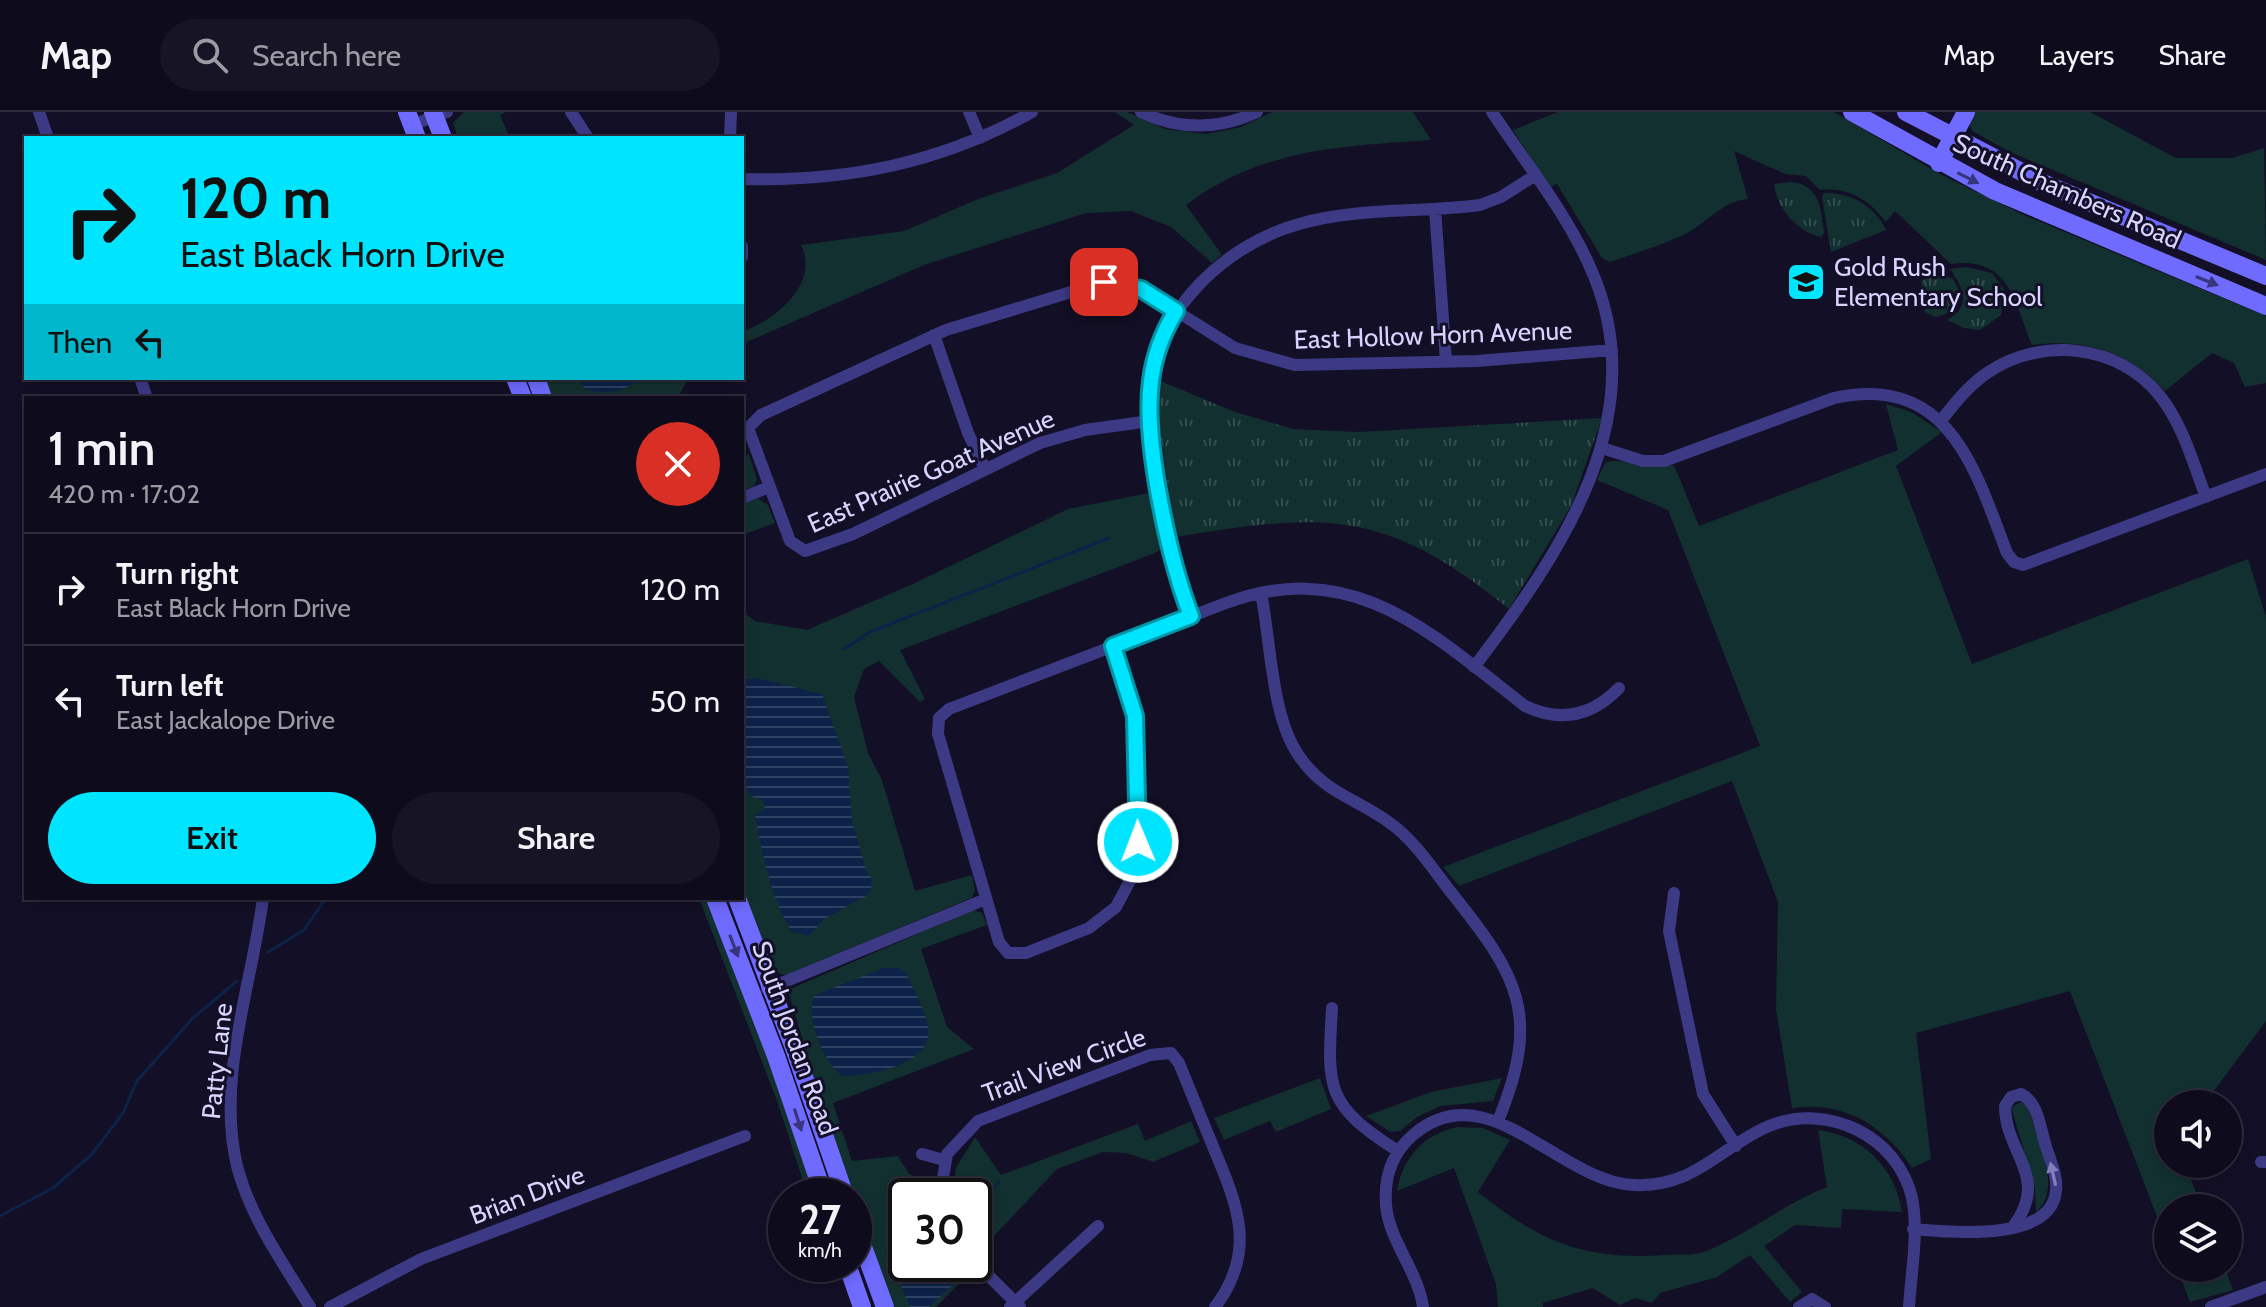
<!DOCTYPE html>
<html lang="en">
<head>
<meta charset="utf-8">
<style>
  :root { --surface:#0e0b1c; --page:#171425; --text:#f1f3f6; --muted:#9b9ba3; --line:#2e2b3b; --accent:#00e5ff }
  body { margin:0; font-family:Cabin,sans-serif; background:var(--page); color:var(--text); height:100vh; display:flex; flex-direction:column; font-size:30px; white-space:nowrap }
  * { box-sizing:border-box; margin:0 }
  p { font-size:26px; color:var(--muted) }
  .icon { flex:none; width:44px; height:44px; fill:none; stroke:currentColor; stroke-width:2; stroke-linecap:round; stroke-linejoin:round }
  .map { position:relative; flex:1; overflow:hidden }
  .sheet { position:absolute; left:24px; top:284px; width:720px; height:504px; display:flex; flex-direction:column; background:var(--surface); border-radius:0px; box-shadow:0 4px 12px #0003,0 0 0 2px var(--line) }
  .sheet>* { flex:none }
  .banner { position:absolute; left:24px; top:24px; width:720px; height:244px; border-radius:0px; box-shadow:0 4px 12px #0003,0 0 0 2px var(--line); background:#00e5ff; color:#111; overflow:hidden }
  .tools { position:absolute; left:2154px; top:978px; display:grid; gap:16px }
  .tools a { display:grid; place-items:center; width:88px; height:88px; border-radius:50%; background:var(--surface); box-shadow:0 4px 12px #0003,0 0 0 2px var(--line); font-size:40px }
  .speed { position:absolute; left:768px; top:1066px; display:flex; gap:16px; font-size:40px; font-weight:700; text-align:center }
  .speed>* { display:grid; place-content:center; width:104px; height:104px; border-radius:50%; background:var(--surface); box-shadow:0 4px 12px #0003,0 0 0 2px var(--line); line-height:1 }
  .speed small { font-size:20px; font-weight:400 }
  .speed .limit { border:4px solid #111; border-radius:12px; background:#fff; color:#111 }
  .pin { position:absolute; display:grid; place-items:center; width:68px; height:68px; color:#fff; margin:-34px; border-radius:16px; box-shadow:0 4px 12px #0006 }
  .me { position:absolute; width:88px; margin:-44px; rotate:359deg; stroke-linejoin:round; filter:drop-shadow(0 0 6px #0008) }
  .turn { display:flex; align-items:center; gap:28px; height:168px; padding:0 24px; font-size:36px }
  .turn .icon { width:104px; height:104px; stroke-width:2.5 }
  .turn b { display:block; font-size:56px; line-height:68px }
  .then { display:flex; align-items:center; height:76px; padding:0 24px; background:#0003; gap:16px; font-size:30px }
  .round { display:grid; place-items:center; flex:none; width:84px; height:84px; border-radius:42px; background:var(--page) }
  .summary { display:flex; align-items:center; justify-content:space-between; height:136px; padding:0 24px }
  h1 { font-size:48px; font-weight:600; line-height:60px }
  .button { display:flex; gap:16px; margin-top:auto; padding:16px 24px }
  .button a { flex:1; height:92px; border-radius:48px; background:var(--accent); color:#111; font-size:32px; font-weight:600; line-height:92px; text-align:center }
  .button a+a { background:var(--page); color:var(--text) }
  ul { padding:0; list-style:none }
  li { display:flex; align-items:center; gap:24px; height:112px; padding:0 24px; border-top:2px solid var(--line) }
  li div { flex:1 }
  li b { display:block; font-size:30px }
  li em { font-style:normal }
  header { display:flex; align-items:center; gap:48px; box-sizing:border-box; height:112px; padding:0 40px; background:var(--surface); border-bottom:2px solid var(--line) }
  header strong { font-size:38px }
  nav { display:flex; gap:44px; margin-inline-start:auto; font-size:28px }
  .search { width:560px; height:72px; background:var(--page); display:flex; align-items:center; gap:20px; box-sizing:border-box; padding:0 28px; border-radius:44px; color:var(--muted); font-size:30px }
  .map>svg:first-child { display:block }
</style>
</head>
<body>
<header>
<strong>Map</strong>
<div class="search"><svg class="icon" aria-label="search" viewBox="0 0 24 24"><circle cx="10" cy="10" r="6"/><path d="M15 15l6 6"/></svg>Search here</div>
<nav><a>Map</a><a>Layers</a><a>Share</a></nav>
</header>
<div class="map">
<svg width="2266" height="1195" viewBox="0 0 2266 1195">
  <defs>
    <pattern id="park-tufts" width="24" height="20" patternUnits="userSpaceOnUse" patternTransform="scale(2)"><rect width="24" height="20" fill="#12302f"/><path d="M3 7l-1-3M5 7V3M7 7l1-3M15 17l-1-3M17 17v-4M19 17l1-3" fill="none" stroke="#344d4e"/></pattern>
    <pattern id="water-rules" width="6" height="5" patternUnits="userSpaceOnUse" patternTransform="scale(2)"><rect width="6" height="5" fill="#0c2248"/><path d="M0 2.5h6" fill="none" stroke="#2f4163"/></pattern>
  </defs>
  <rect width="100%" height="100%" fill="#130f26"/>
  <!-- grass -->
  <path fill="#12302f" d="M464,0H506L500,3L510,26H458L453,11Z
    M1115,0H1127L1165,17L1206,22L1241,15L1272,0H1413L1431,28C1342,34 1260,37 1186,93L1222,143L1212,151L1171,115L1131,99L1086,101L924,153L742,232V220C775,208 820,172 801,133L904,119L978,87L1057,61L1134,13Z
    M1558,0H1834L1940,62L2024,103L2266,204V271L2245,275L2234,251L2212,241L2165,279C2129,239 2084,226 2032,233C2014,190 2010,144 1951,152L1895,99L1886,110C1869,88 1849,75 1820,78L1806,64L1785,62L1734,39L1748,87C1723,89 1709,109 1687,121C1663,133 1635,141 1610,150L1602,146L1557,72L1550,75L1513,18Z
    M1973,0H2090L2176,46H2232L2264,36L2266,148L2010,40L1972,19L1969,11Z
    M543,266H688L678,286H551Z
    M1886,292L1911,300L1942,320L1896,354L1972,552L2248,447L2266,505V909L2204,992H2168V1052H2185L2202,1096H2168V1133L2070,879L1916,921L1931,1047L1912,1056C1885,1014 1844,989 1792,996L1776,897L1778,790L1732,669L1459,774L1443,755L1760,634L1668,398L1597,368L1605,351C1623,344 1650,359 1674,353L1699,414L1898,338Z
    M749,342L757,367L754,374L742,379V345Z
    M1154,380L1162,436L1155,441L900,538L925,587L920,590L879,549L864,557L854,585L868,641L882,668L915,779L972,763L975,779L971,786L791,861L783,863L774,859L742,779V499L755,509L807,518L915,471L1068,397Z
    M757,386L768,393L775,411L742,423V392Z
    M699,786H708L755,907L817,1084H801L805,1075L777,989Z
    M973,798L982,801L987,813L921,837L947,915L974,937L833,991L852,1049L898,1044L909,1062L928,1069L929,1084H906V1152H962L970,1161L936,1195H893L822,994L788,878Z
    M1320,966L1331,997L1276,1020L1270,1009L1224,1028L1214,1006Z
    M1502,966L1493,989L1441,994L1417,1005L1400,1019L1391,1020L1366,1004L1431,980Z
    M2023,989L2028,995C2036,1024 2064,1077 2036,1100L2035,1076L2011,995Z
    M1191,1009L1200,1030L1153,1050L1126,1041L1103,1040L1057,1057L981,1138L974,1131V1084H952L956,1056L975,1025L1001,1063L1138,1012L1145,1029Z
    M1457,1015L1483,1016L1510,1028L1478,1080C1539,1129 1584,1149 1664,1143C1678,1142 1694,1144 1707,1139C1749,1121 1784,1092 1827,1075L1818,1018C1862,1023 1896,1056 1902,1100L1842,1097L1841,1116L1795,1113L1764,1134L1802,1180L1790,1190L1750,1143L1717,1165L1660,1181L1652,1191L1635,1186L1620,1193L1593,1176L1543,1191V1195H1498L1496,1172L1454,1056L1397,1079C1403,1045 1423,1023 1457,1015Z
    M2177,1156H2225L2233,1178L2190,1190Z"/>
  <!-- park -->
  <path fill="url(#park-tufts)" d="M1791,70C1820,73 1821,97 1824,121L1821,125C1797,119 1777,97 1774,72Z
    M1824,81C1850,80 1875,94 1886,118L1831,140L1822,85Z
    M1966,155L1992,161L2005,179L2001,203L1980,218L1964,216L1947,208C1973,193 1963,176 1950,157Z
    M1939,161L1953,167L1960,181L1951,200L1936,205L1925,200L1921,169Z
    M1158,268L1235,300L1293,317L1359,320L1602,306L1571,394L1509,497C1386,397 1326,400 1175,425L1157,297Z"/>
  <!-- water -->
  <path fill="url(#water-rules)" d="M577,266H640C623,281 608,282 586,278Z
    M757,566L822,582L848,655L852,709L867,760L872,767L871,778L866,784L824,807L809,824L792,820C771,787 762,741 755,703L765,697L763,689L749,683L742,661V568Z
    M884,856H900L906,861C913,878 931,907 928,925C924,954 866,964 842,964C824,951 804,903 815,883Z
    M906,1101V1152H946L954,1172L929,1195H910L885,1138L890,1118Z"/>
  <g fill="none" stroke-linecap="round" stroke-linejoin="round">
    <!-- stream -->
    <path stroke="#0c2248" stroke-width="3" d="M844,537L870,520L1109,426
      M268,840L304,818L326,786
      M990,1080L999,1070
      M974,1099L987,1085
      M0,1104L53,1076L92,1042L123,1001L137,969L192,907L237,869"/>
    <!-- street -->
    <path stroke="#3d3a85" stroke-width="12" d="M39,0L48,26
      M571,0L588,26
      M969,0L980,26
      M1141,0C1179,18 1218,18 1257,0
      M412,13L447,0
      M730,26L731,0
      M742,67C846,70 941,51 1032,0
      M1435,97L1446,249
      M742,134V145
      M934,223L968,321L985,357
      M140,266L147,286
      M1150,309L1085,318L1040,331L853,422L805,439L790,429L748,316L761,303L946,218L1104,170L1141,177L1235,236L1295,253L1477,249L1612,238
      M1940,310C1954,292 1968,274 1987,261C2041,224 2119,232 2160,284C2183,313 2193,351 2206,385
      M1602,336L1643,349H1664L1834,286C1949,261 1975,357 2007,441L2014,450L2023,453L2266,362
      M742,386L769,375
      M1261,481C1271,530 1271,604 1299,644C1325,682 1356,686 1390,711C1415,729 1432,756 1450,779C1518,864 1542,902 1498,1009
      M1191,504C1175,461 1167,420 1160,375C1155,341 1147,306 1150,272C1158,196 1227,132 1299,112C1357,95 1421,101 1480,93L1501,85L1534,64
      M1113,534L1135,604L1138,741L1132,765L1116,795L1089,816L1026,841H1008L999,830L938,622L939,606L949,597L1226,491C1353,444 1431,521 1525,594C1561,611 1592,604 1619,576
      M1474,555C1561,441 1657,302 1590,155C1566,100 1525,50 1492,0
      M1674,781L1669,819L1703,982L1736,1034
      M263,786C252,873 216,966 237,1054C250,1105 283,1151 310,1195
      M767,877L986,787
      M1332,896C1327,978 1326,993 1398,1039
      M922,1042L944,1048
      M2261,1050H2266
      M940,1084L947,1042L978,1009L1150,943L1171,941L1179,951C1191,980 1202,1008 1214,1037C1238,1094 1257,1140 1215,1195
      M1913,1117C1949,1120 2051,1131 2056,1079C2058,1063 2049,1046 2045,1031C2040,1015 2038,990 2021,982L2011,985L2005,994C2005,1042 2051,1065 2013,1115
      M974,1149L1020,1195
      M330,1195L421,1147L745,1024
      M1010,1195L1098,1114
      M1423,1195C1418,1159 1389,1129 1386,1093C1384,1066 1392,1041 1413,1023C1487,959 1558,1069 1633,1073C1695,1076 1718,1036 1769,1014C1827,990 1898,1024 1912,1086C1919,1120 1911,1161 1909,1195
      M1799,1195L1812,1187L1825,1195
      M2211,1195L2266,1175"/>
    <!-- secondary -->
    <path stroke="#6f6bff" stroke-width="18" d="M407,0L417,26
      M433,0L443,26
      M1852,0L1995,79L2266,194
      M1906,0L2043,71L2266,164
      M1939,51L1966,0
      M515,266L523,286
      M536,266L543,286
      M715,786L776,944L824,1084
      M737,786L794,936L845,1084
      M854,1110L885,1195
      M847,1152L862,1195"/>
  </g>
  <!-- one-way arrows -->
  <defs><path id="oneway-solid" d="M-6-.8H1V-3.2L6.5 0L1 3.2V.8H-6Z" transform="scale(2)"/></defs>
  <g fill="#38347d">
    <use href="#oneway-solid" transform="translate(1968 66) rotate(27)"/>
    <use href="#oneway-solid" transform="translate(2207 169) rotate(22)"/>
    <use href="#oneway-solid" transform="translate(734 834) rotate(69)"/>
    <use href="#oneway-solid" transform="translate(798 1008) rotate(72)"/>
  </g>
  <use fill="#837fbc" href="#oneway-solid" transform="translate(2053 1062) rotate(-103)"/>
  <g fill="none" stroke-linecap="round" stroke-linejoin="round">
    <!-- route casing -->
    <g stroke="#0095a6" stroke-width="20">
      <path id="route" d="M1104,170L1141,177L1176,199C1163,220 1154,244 1151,269C1143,329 1169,447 1191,504L1113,534L1135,604L1138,730"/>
    </g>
    <!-- route -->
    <use href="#route" stroke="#00e5ff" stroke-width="14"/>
  </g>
  <!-- icons -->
  <defs>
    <g id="school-square" transform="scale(2)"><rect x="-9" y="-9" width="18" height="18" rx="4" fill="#00e5ff" stroke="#130f26"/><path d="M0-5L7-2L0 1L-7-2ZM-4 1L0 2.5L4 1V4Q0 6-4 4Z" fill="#111"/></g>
  </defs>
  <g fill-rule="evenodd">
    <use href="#school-square" x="1806" y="170"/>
  </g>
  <g text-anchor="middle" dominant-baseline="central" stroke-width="6" stroke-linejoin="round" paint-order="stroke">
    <!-- street labels -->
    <g font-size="26" fill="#d9d4ff" stroke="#130f26">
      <text transform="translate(2067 79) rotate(24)">South Chambers Road</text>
      <text transform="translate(1433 223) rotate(-2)">East Hollow Horn Avenue</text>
      <text transform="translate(931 359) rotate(-24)">East Prairie Goat Avenue</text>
      <text transform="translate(795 926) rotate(70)">South Jordan Road</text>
      <text transform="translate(217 949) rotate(-84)">Patty Lane</text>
      <text transform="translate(1064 953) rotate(-20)">Trail View Circle</text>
      <text transform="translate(527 1083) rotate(-21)">Brian Drive</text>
    </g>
    <!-- poi labels -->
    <g font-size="26" fill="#d9d4ff" stroke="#130f26" text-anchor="start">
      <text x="1834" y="155">Gold Rush<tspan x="1834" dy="30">Elementary School</tspan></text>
    </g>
  </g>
</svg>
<div class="tools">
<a><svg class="icon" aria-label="sound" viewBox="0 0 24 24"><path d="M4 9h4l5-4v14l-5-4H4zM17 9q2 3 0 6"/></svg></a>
<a><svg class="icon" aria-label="layers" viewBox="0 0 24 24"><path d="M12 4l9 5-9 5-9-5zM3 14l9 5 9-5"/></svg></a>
</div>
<div class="speed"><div>27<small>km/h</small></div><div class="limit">30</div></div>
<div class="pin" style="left:1104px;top:170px;background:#d93025"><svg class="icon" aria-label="arrive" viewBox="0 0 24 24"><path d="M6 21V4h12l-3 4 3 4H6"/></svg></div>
<svg class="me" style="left:1138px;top:730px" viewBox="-20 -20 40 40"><circle r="17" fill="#00e5ff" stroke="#fff" stroke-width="3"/><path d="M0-11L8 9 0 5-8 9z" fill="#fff"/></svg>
<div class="banner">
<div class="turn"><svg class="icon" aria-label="right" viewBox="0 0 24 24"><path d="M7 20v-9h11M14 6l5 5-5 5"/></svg><div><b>120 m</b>East Black Horn Drive</div></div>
<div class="then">Then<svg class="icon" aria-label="left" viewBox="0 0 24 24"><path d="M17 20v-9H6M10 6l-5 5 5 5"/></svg></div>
</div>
<section class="sheet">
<div class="summary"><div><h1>1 min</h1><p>420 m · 17:02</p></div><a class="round" style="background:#d93025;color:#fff"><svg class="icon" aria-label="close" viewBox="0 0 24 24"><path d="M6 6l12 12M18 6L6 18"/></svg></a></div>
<ul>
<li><svg class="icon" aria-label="right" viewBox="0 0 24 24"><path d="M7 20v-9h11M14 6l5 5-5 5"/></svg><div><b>Turn right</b><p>East Black Horn Drive</p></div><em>120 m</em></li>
<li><svg class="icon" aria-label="left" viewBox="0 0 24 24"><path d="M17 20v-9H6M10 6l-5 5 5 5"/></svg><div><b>Turn left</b><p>East Jackalope Drive</p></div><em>50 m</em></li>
</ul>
<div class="button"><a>Exit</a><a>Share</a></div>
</section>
</div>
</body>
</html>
